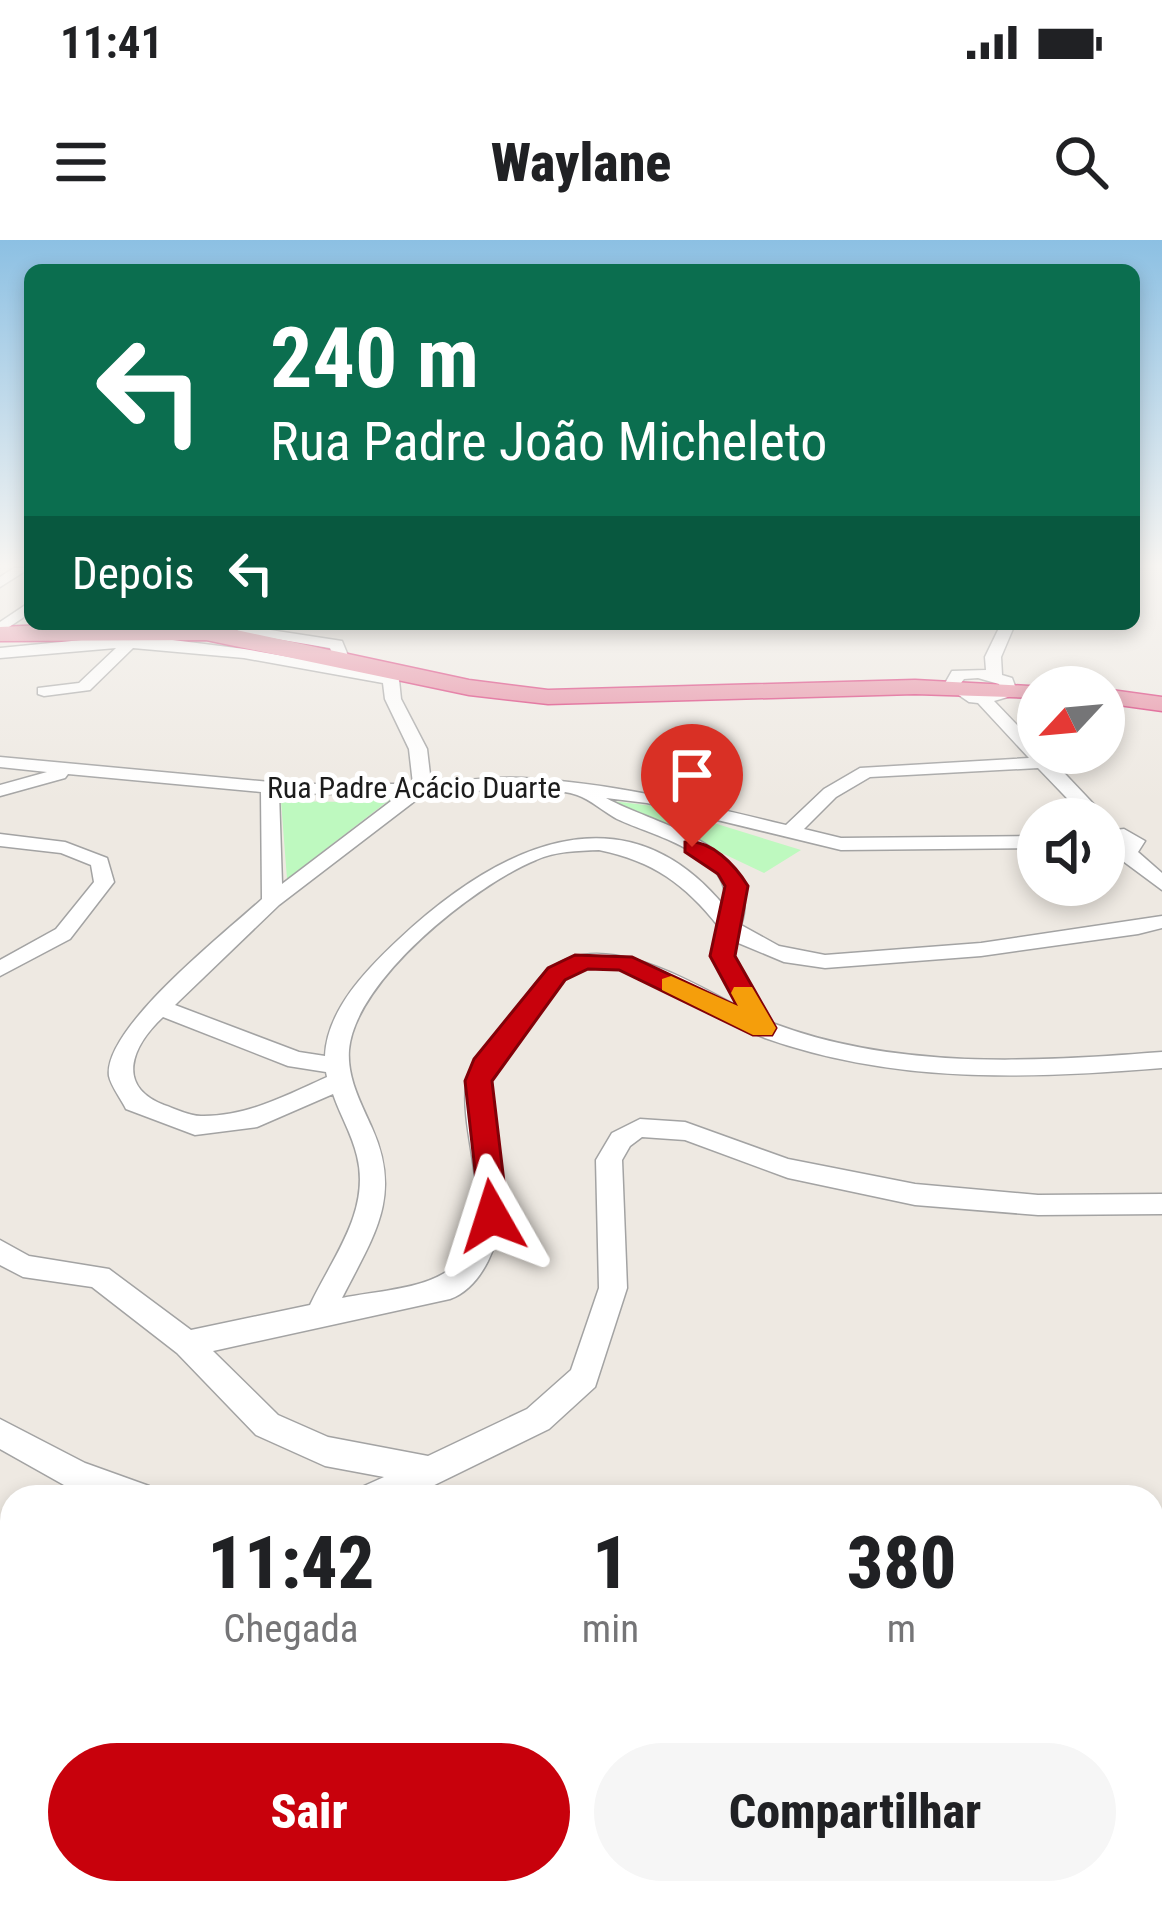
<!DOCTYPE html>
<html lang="pt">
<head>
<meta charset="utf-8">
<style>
  :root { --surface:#fff; --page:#f6f6f6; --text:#202124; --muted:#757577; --accent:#c8010c }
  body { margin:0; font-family:"Roboto Condensed",sans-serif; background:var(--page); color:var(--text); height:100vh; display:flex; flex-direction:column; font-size:45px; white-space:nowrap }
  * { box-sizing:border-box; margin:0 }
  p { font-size:39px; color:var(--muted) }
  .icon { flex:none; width:66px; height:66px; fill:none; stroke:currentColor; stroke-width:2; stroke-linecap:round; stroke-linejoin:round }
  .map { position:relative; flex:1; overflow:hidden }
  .details { position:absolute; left:0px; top:1245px; width:1164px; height:420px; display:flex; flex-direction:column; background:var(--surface); border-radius:36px 36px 0 0; box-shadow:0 6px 18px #0003 }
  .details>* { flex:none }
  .top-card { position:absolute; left:24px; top:24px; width:1116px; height:366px; border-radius:18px; box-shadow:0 6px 18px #0003; background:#0b6e4f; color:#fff; overflow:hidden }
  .needle { width:78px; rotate:244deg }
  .controls { position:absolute; left:1017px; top:426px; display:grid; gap:24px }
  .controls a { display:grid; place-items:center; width:108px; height:108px; border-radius:50%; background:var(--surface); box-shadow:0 6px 18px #0003; font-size:60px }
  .pin { position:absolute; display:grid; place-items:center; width:102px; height:102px; color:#fff; margin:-123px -51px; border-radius:50% 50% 50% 0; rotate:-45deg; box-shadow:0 0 12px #0007 }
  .pin .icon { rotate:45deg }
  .me { position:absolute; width:132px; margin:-66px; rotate:354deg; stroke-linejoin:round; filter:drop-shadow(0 0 9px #0008) }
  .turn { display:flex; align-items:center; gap:42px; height:252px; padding:0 48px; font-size:54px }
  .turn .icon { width:156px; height:156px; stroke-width:2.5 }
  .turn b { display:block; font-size:84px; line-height:102px }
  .then { display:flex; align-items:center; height:114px; padding:0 48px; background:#0003; gap:24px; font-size:45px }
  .eta { display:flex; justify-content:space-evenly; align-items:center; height:204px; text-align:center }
  .eta b { font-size:72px; font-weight:800; line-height:84px }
  .cta { display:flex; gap:24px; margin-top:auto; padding:24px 48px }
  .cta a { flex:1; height:138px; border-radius:72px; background:var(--accent); color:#fff; font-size:48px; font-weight:800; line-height:138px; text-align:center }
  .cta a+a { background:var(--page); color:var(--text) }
  .status { display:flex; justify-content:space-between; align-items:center; height:84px; padding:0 60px; background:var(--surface); direction:ltr }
  .status svg { height:33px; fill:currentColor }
  header { display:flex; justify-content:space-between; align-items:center; height:156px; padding:0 48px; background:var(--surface); font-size:54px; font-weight:800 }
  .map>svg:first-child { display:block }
</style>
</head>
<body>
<div class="status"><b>11:41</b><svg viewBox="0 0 49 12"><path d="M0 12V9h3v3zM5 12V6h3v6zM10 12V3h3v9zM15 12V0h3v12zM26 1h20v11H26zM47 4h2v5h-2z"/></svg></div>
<header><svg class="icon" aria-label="menu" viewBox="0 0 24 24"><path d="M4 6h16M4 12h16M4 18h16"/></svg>Waylane<svg class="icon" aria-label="search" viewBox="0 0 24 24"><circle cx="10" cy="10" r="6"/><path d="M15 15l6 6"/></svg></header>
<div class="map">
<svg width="1162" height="1665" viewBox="0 0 1162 1665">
  <rect width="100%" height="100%" fill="#eee9e2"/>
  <!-- park -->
  <path fill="#bef9bf" d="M397,554L287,639L281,561L349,562Z
    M612,561L662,567L801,610L764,633Z"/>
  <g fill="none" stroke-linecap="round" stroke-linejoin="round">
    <!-- minor casing -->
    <g stroke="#a3a3a3" stroke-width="3">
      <path id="minor" d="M14,328H30L0,347V337Z
        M30,362V373L0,393V382Z
        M231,384L342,401L349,418L335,421L330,408L240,393Z
        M1001,384H1015L1001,417L1002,435L1012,438L1018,454L994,461L1038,507V513L1050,518L1104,575L1106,579L1104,583V579H1087L1038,528L870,537L836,557L804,589L841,598L1038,596V608L841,610L647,563L606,558C659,587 766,605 741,685L779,706L825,715L981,703L1162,676V688L1138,694L981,716L825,728L784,722L736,702L734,716L772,783C897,830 1031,822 1162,812V828C1027,839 895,844 765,798C719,781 627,711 579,730C557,738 544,764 532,783C520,803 494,819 490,842C482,905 519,961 488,1021C480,1037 467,1053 450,1059L213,1111L278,1175L328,1197L428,1216L527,1169L571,1130L599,1048L596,920L612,893L640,879L685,882L788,919L915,944L1038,955L1162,954V974L1038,975L915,965L788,938L685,900L642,897L630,906L622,920L627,1048L595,1147L549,1189L410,1257H360L364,1246L384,1237L325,1226L256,1195L177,1113L92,1047L23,1037L0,1025V1000L29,1016L109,1029L191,1090L310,1065C332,1018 371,971 357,916C352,894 340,875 333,854L257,887L195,895L126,869C121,859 111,846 109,836C103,788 226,692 262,659L261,552L68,534L65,538L0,556V545L47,532L0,527V517L292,544H413L409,509L385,459L383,443L244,418L133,408L90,450L44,456L38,454V448L79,443L116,408L0,418V408L133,395L244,409L391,435L399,440L401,459L427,509L431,543C461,541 493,536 523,538C613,543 699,564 786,585L824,549L860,528L1029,518L978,463L969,462L944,445L952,431L986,430L985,417ZM978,438L999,444L1001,450L978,454L961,443L964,439ZM520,548C538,550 560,549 577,555C590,559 604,572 617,579C655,597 733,613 725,667C622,541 494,610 398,700C366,730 327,770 325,816L299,812L175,765L279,665L424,554ZM279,553L399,555L282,644ZM599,610C653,621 685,644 719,687L712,716L741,768C692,743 604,688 551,728C534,741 524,760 512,778C496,801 469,816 466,846C460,898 497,972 462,1018C437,1050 379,1050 342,1058C373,997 403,957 372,888C361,863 347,838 349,810C355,740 475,645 536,620C556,611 577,611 599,610ZM163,777L288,826L326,832L327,837C287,855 246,877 201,876C189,876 176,869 164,865C115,846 132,806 163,777Z
        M1124,589L1145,601L1138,612L1162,633V650L1104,607L1105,591Z
        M0,594L65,602L107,618L114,642L70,699L0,736V720L56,689L94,642L91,625L61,613L0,606Z
        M0,1179L85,1223L149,1246L153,1257H96L64,1245L0,1209Z
        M1162,1598V1643L1152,1647V1602Z
        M1096,1653H1144L1139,1665H1091Z"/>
    </g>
    <!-- highway casing -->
    <g stroke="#d6246c" stroke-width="3">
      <path id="highway" d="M68,384L236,390L469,440L548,450L915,440L1047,447H1038V458L915,454L548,464L469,455L206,400L0,401V387Z
        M1104,449L1162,457V471L1104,463Z"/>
    </g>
    <!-- minor -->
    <use href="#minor" fill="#fff" fill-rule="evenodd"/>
    <!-- highway -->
    <use href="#highway" fill="#e689a0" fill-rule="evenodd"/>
  </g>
  <!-- sky -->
  <linearGradient id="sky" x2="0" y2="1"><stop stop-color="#8cc0e3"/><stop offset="0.58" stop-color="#f7f5f2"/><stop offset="1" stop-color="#f7f5f2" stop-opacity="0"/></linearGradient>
  <rect width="1162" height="561" fill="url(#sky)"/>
  <!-- route -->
  <path fill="#c8010c" stroke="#820108" stroke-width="3" d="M685,602C711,599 735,625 748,646L735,716L776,788L772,795H753L619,730L588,729L565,740L492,841L508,976L503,984H481L465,841L474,819L548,728L575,715L632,717L737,766L710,716L725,646L718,634L685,612Z"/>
  <!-- slow -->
  <path fill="#f59e0b" d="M671,736L738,766L731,753L734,747H752L776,788L772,795H753L662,750V739Z"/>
  <g text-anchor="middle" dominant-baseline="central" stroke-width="10" stroke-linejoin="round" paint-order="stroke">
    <!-- far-street labels -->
    <g font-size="30" fill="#1c1c1c" stroke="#fff">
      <text x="414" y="547">Rua Padre Acácio Duarte</text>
    </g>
  </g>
</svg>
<div class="controls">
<a><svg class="needle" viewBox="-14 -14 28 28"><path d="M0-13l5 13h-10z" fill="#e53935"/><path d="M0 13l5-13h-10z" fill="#757577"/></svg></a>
<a><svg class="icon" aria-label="sound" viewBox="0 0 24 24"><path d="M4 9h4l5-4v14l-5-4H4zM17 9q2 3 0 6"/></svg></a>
</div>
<div class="pin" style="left:692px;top:607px;background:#d93025"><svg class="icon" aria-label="arrive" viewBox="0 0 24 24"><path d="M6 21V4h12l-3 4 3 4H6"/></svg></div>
<svg class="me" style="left:492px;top:976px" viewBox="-20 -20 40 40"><path d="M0-17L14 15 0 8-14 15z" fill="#c8010c" stroke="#fff" stroke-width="4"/></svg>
<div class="top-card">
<div class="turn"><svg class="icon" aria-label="left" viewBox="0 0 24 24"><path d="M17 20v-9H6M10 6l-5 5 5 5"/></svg><div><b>240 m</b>Rua Padre João Micheleto</div></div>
<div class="then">Depois<svg class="icon" aria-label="left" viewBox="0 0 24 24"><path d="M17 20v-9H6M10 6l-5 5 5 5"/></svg></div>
</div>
<section class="details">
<div class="eta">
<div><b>11:42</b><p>Chegada</p></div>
<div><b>1</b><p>min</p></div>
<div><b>380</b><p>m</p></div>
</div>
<div class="cta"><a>Sair</a><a>Compartilhar</a></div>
</section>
</div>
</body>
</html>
